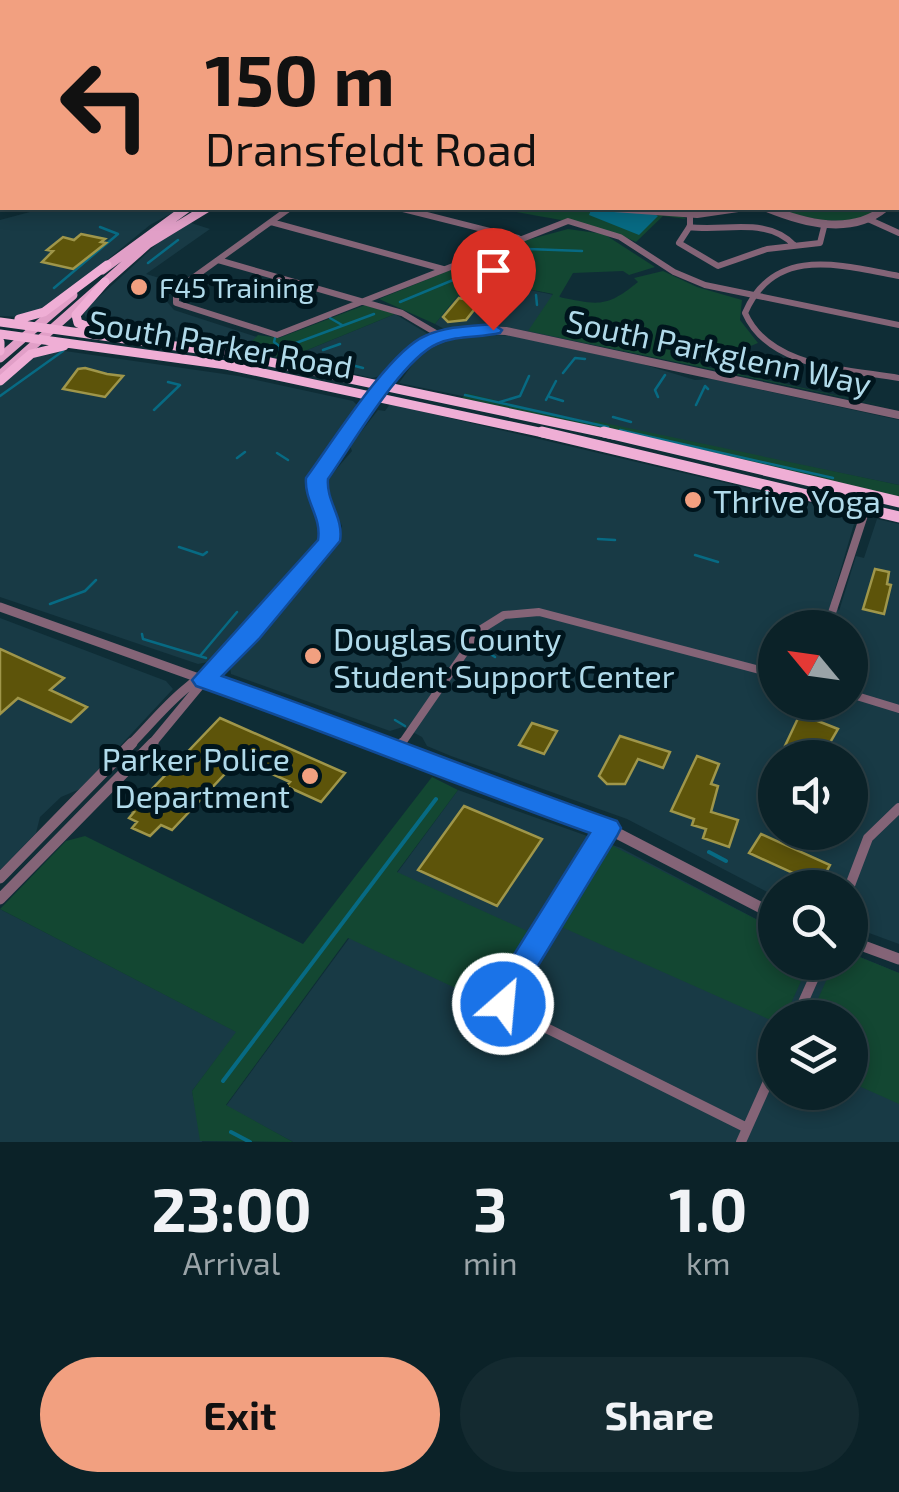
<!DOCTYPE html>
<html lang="en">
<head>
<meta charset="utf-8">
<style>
  :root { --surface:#0b2228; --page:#142a30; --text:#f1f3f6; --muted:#9aa4a8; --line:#2b3f45; --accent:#f2a080 }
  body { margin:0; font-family:"Exo 2",sans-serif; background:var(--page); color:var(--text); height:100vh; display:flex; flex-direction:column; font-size:38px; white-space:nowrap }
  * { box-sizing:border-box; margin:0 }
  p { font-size:32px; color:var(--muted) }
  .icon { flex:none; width:55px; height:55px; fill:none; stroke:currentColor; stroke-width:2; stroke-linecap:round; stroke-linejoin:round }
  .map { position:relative; height:1142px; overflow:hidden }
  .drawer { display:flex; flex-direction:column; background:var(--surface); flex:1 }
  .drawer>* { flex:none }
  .hud { position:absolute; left:0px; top:0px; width:900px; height:210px; box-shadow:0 5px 15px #0003,0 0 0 2px var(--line); background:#f2a080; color:#111; overflow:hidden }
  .needle { width:65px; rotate:299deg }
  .tools { position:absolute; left:758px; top:610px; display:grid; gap:20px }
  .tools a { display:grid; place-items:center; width:110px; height:110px; border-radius:50%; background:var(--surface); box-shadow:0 5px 15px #0003,0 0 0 2px var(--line); font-size:50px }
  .pin { position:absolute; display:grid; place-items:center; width:85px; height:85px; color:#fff; margin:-102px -42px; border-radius:50% 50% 50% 0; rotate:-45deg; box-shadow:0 0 10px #0007 }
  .pin .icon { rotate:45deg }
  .me { position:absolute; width:110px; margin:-55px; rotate:27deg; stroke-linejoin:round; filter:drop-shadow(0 0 8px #0008) }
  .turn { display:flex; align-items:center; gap:35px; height:210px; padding:0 40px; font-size:45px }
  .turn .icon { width:130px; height:130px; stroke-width:2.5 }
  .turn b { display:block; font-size:70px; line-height:85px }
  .eta { display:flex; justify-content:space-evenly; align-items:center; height:170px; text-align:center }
  .eta b { font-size:60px; font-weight:700; line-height:70px }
  .button { display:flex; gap:20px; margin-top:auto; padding:20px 40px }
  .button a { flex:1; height:115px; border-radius:60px; background:var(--accent); color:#111; font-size:40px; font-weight:700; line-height:115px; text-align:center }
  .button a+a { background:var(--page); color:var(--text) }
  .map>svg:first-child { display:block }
</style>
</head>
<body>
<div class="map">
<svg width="899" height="1142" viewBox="0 0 899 1142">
  <rect width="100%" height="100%" fill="#0f2d36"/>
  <!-- built -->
  <path fill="#183a45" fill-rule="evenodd" d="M45,208H181L150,225L48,308L24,317L0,316V220Z
    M188,222L210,229L146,274L173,282L164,298L174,310L257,337L243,350L206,341L99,328L88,321L84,314L87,308L159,242Z
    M472,278L559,296L633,353L511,328L480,325L446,330L435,324Z
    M395,314L428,334L405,350L385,375L372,378L309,363L300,353Z
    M473,334L513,336L642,364L695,380L712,379L899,420V485L399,383L420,354L436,343Z
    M58,350L238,376L353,401L360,408L323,452L308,476L306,492L322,527L318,542L251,619L208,662L198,664L0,597V383L35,354Z
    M390,404L857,514L832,599L839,611L856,556L864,558L877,519L899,524V944L850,926V888H775V896L627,819L451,756L427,746L422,737L403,727L390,731L231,674L230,667L267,629L337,544L342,526L326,490L327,480L352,451L350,446L378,410L385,411ZM775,628H850V702H775ZM775,758H850V832H775Z
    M0,618L166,681L173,689L80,789L61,797L40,817L36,833L0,870Z
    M458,790L621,848L775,929V962H850V953L899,973V1142H293L226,1106ZM775,1018H850V1092H775Z
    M0,909L237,1032L192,1091L202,1142H0Z"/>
  <!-- green -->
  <path fill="#134732" d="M498,208H590L680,215L686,219L663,216L636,242C588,220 548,220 498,208Z
    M772,208H881C847,231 808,218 772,208Z
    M568,229L604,234L655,267L629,275L623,271L573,273L559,297C599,305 606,308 638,282L634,278L663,271L697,287L742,300L740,320L758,343L702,366L899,409L528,331L553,294L472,278L435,324L379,299L520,242Z
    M365,305L395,314L300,353L309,363L243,350L258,335L279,338Z
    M466,393L592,424L595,421L899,485V497L462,398Z
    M432,777L458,790L397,872L534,934L493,997L492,1005L348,938L226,1105L293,1142L200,1141L192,1091L236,1032L0,909L66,841L85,836L303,944Z
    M613,846L775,929V962L809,963L785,1017L775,1018V1022L557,925L603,850Z
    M850,953L899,973V1104L850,1082V1018L810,1017L834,963L850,962Z"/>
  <!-- water -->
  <path fill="#076a83" d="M591,210L654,214L658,216L639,235L589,215Z"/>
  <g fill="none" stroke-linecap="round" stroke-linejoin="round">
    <!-- stream-far1 -->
    <path stroke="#076a83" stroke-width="2.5" d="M435,0L439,2
      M632,0H671
      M148,263L178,240
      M467,276L483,280
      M486,280L521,286
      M454,281L467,284
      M469,284L465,293L470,295
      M54,288L118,234L100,227
      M536,295L537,305
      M161,299H167
      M400,302L528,249L582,251
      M330,318L342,325
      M275,338L274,342L291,355L300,356
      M323,350L340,344
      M269,353L374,314
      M321,357L363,368
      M563,373L575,358L585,359
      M465,395L608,427
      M0,396L63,351
      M550,397L563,401
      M658,397L655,390L665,375
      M546,400L556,381
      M500,402L520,396L529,376
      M696,405L705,386L708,389
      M154,410L180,385L168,382
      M613,417L631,422
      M620,430L833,478
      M277,453L288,460
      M237,458L245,452
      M598,539L615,540
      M179,547L203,555L207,552
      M695,555L718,562
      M50,604L85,591L96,580
      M142,634L143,639L206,658
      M491,639L502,631
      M484,650L495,657
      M200,656L237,612
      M395,720L405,726"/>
    <!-- stream -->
    <path stroke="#076a83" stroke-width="4" d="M709,852L726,861
      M223,1081L436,799
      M231,1132L250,1142"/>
  </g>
  <!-- building -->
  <path fill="#5d540a" stroke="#9f964a" stroke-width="2.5" d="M81,234L105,239L101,242L106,243L73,269L42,262L53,251L47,250L63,237L74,240Z
    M459,298L477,302V306L466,320L448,322L443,317Z
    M85,368L107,374L123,376L105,397L63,389L78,369Z
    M875,569L889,572L887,584L891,585L884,614L863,609Z
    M0,649L64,678L50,690L87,707L71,722L18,698L0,714Z
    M800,714L838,729L828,746L833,749L827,758H802L783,750Z
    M220,718L345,773L321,802L286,786L290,782L239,759L172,830L161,825L150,836L132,828L137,822L129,818L134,812L131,811Z
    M532,723L557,731L544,754L519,745Z
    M620,736L670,752L663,768L638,759L625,784H607L599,776Z
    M697,756L719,764L711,784L718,786L711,812L738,820L729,847L703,838L706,829L692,825L694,819L671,811Z
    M464,806L542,839L497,906L418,870Z
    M761,834L830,865L819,885L749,853Z"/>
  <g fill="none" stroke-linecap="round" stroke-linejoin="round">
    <!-- minor-far2 -->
    <path stroke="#846477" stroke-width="6" d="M290,208L176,290V303L277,335L568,221L620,237L674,272L705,285L899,325
      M399,208L518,238
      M690,208V226L679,243L718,266L767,249L820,243L825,223
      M868,219L899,233
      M271,222L443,269
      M689,227C725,232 766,216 794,245
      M218,260L402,313L441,336
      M899,276C840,265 774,245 745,313C769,368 847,369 899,378"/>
    <!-- minor-far1 -->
    <path stroke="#846477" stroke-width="8" d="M827,628L866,509
      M850,694L899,709
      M400,746L480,630L504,615L539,612L775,674"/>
    <!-- minor -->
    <path stroke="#846477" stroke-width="10" d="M398,749L402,743
      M607,828L506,991L504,1007L747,1128
      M849,888L868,838L899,808
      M796,1018L821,962
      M741,1142L775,1066"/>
    <!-- tertiary-far3 -->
    <path stroke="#846477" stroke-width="5" d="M319,2L323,0
      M898,176L899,172"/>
    <!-- tertiary-far2 -->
    <path stroke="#846477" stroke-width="8" d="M614,208L697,214L738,208
      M767,208C804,223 851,236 885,208
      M349,435C399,371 414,325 506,331L899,415"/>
    <!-- tertiary-far1 -->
    <path stroke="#846477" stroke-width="9" d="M0,607L389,746
      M129,746C147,728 164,707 183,691C236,645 308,595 331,526C309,474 317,475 351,432
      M150,746L203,682"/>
    <!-- tertiary -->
    <path stroke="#846477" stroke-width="11" d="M383,743L607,828L775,915
      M0,878L132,743
      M0,899L153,743
      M850,941L899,959"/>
    <!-- primary-far1 -->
    <path stroke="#e19fc7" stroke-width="8" d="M568,0L572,2
      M598,0L612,2
      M583,1L591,2"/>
    <!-- primary -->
    <path stroke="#e19fc7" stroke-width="9" d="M102,270L187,208
      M0,358L73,295
      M0,375L148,244L207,208"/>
    <!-- trunk-far1 -->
    <path stroke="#efaed5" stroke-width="9" d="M19,319L44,312L107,265
      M0,322L227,353L614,435
      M91,328L78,323L76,315L105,282
      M0,334L226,365L553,435
      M0,342V351
      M0,381L31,354L64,346"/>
    <!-- trunk -->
    <path stroke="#efaed5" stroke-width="11" d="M542,432L899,517
      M604,432L899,502"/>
  </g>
  <!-- route -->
  <path fill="#1a73e8" stroke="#114b97" stroke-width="2.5" d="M493,324L502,330L500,333C479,338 457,335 437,344C402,359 352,445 328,479C326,502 344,517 340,541L259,639L222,676C355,722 485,775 617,821L621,828L617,836L522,992L514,1013L503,1017L492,1013L488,1004L493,988L590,833C458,786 328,732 196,686L192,680L318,540C322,517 304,501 306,478C331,444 389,351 425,336C447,326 470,326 493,324Z"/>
  <!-- markers -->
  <g fill="#f2a080" stroke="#00151d" stroke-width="4">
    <circle cx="139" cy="287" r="10"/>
    <circle cx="693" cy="500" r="10"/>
    <circle cx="313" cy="656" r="10"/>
    <circle cx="310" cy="776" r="10"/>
  </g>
  <g text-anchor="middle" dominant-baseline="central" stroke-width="10" stroke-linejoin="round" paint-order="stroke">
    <!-- far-poi labels -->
    <g font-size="28" fill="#b0daea" stroke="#00151d" text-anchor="start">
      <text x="159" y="287">F45 Training</text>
    </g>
    <!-- street labels -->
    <g font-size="32" fill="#b0daea" stroke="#00151d">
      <text transform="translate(221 343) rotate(10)">South Parker Road</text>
      <text transform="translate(719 351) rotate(12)">South Parkglenn Way</text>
    </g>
    <!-- poi labels -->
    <g font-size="32" fill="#b0daea" stroke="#00151d" text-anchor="start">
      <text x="713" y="500">Thrive Yoga</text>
      <text x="333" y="638">Douglas County<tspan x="333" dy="37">Student Support Center</tspan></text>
      <text x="290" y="758" text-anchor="end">Parker Police<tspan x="290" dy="37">Department</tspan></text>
    </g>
  </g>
</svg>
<div class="tools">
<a><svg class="needle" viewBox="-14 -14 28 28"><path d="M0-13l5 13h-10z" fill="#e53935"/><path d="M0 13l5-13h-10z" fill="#9aa4a8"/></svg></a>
<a><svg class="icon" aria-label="sound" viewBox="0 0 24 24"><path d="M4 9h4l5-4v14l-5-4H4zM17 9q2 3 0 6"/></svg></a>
<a><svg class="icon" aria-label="search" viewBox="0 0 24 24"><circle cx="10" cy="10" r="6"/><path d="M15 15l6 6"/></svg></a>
<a><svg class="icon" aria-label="layers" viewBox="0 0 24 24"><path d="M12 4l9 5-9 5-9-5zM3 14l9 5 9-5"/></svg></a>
</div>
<div class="pin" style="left:493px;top:330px;background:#d93025"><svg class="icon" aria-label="arrive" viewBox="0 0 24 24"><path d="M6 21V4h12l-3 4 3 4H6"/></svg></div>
<svg class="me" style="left:503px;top:1004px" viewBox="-20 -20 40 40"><circle r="17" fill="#1a73e8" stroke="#fff" stroke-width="3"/><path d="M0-11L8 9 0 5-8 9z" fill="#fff"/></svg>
<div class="hud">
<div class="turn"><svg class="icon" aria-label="left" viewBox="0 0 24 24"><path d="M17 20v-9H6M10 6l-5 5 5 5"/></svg><div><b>150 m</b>Dransfeldt Road</div></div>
</div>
</div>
<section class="drawer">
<div class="eta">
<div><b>23:00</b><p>Arrival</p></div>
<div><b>3</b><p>min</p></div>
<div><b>1.0</b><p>km</p></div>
</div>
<div class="button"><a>Exit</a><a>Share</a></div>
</section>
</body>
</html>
